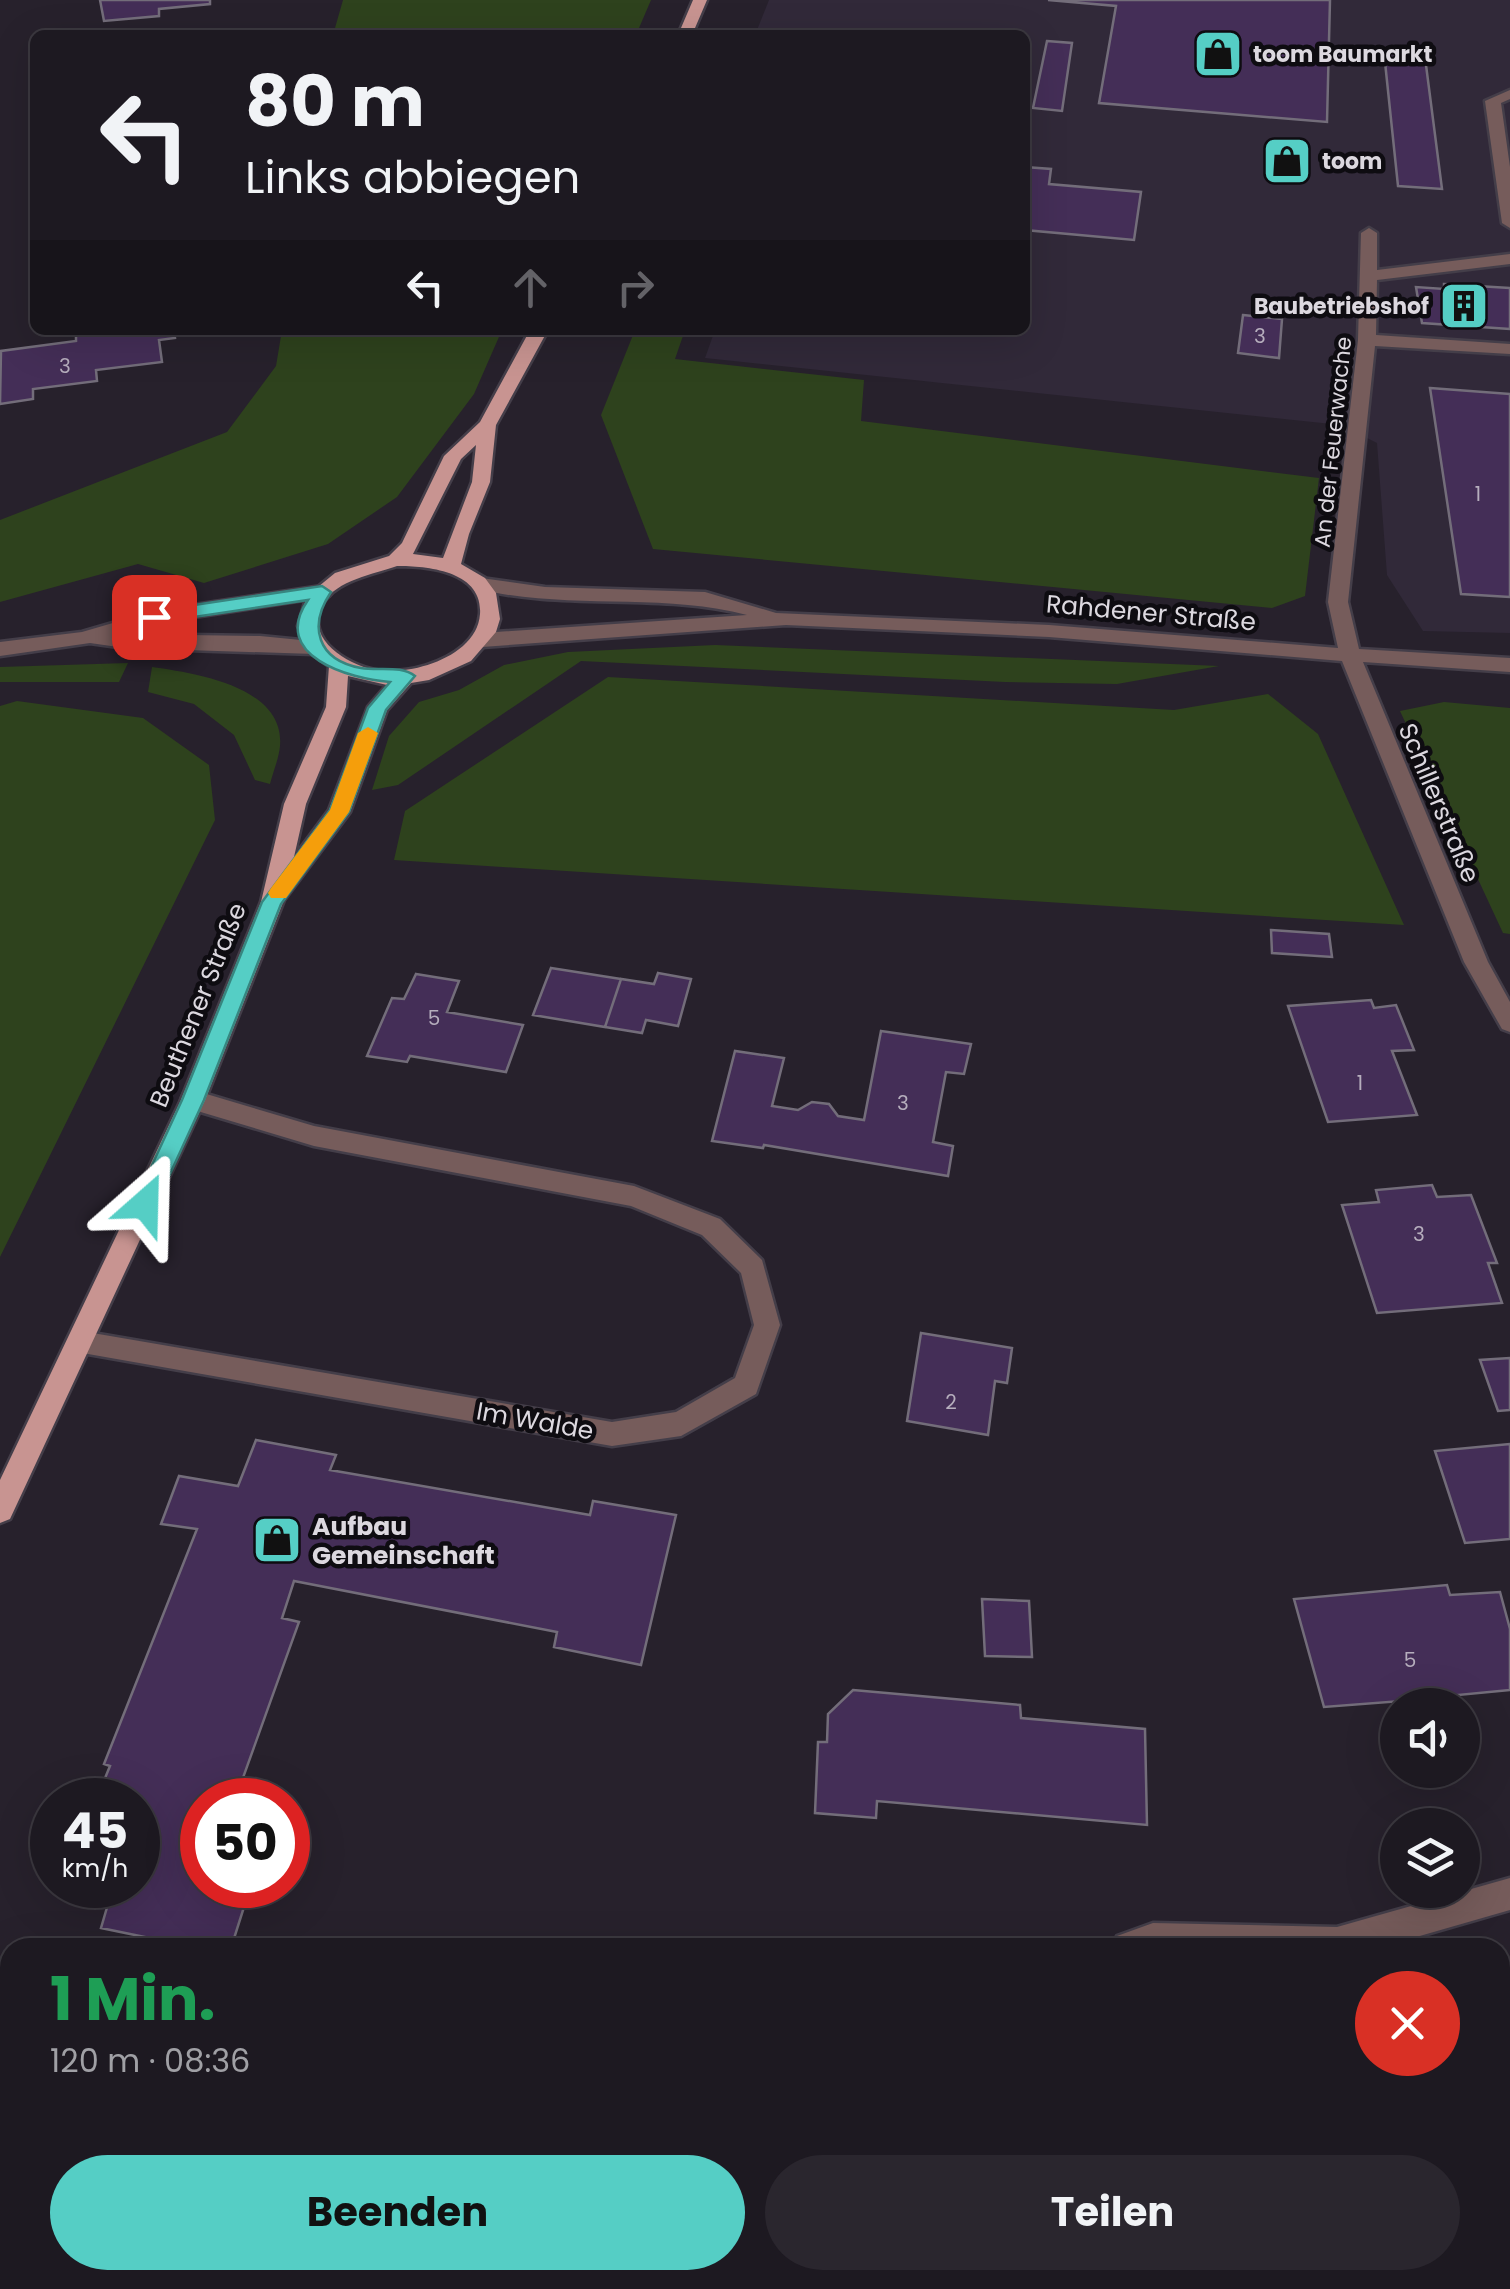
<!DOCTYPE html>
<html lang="de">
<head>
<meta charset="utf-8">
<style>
  :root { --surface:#1d1921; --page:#2a262e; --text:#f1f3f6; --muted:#a0a0a5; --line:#3b383f; --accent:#55cec5 }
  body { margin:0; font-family:Poppins,sans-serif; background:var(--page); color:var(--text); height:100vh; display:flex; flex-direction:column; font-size:38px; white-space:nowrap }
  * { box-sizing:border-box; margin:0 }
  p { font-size:32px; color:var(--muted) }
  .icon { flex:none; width:55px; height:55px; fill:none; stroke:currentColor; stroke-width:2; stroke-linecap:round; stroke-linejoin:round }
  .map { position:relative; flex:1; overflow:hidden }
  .drawer { position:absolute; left:0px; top:1938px; width:1510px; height:352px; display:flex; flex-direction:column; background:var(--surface); border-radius:30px 30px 0 0; box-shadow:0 10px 40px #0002,0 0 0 2px var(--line) }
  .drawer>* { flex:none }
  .top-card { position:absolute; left:30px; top:30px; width:1000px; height:305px; border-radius:15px; box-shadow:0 10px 40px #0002,0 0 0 2px var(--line); background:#1d1921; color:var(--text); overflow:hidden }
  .fabs { position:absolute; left:1380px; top:1688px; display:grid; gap:20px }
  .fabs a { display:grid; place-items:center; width:100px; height:100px; border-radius:50%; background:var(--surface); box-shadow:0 10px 40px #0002,0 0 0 2px var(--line); font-size:50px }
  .speed { position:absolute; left:30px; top:1778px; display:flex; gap:20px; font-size:50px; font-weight:700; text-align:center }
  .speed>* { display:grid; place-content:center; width:130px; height:130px; border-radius:50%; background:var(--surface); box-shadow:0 10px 40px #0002,0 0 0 2px var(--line); line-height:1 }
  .speed small { font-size:25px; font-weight:400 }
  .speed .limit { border:15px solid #d22; background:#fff; color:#111 }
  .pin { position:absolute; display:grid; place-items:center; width:85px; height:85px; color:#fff; margin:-42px; border-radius:20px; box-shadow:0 5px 15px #0006 }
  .me { position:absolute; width:110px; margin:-55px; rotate:25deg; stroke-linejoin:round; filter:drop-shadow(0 0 8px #0008) }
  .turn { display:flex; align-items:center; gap:35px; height:210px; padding:0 50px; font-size:45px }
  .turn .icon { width:130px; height:130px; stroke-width:2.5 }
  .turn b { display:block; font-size:70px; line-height:85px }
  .lanes { display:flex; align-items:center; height:95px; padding:0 50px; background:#0003; justify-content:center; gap:50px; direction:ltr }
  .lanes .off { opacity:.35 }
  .round { display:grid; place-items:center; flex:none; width:105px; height:105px; border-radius:52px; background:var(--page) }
  .headline { display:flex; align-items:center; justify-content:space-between; height:170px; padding:0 50px }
  h1 { font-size:60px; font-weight:700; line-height:75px; color:#1e9e55 }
  .primary-button { display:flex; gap:20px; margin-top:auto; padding:20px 50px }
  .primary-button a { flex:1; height:115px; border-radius:60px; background:var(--accent); color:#111; font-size:40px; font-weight:700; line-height:115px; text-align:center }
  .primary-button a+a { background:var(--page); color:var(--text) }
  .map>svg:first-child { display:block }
</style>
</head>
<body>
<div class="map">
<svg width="1510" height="2289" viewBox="0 0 1510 2289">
  <rect width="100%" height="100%" fill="#27212c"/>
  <!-- built -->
  <path fill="#312939" d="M769,0H1510V633L1423,631L1387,575L1377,443L1341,425L705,358L715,330H1025V35H755Z"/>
  <!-- green -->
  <path fill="#2e421d" d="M343,0H651L636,35H333Z
    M282,330H502L474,394L397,497L328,544L204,583L138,564L0,602V520L227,432L276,366Z
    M635,330H685L675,359L864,380L861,421L1319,478L1305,596L1272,608L653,549L601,415Z
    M715,645L1219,666L1117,684L1005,682L581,661L398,785L372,790L389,736L419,702L459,690L504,665L568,652Z
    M128,663L119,682H0V667Z
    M152,667C194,673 285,686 280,746C279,758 273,772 270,784L255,780L234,735L194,704L148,692Z
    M608,677L1174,710L1268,694L1318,734L1404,925L394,860L405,811Z
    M17,701L143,718L209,765L215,820L0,1257V706Z
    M1444,702L1510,708V934L1503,933L1400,711Z"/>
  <!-- building -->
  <path fill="#442e57" stroke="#736d7a" stroke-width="2.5" d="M100,0H210V4L159,9V16L104,21Z
    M1048,0H1330L1327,122L1099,103L1116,6Z
    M1047,41L1072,43L1062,111L1033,108Z
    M1385,62L1426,65L1442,189L1398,186Z
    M1025,167L1051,169L1049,184L1141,192L1134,240L1025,230Z
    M1444,284L1510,288V329L1422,323L1416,287L1444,289Z
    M1243,315L1282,319L1279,358L1238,353Z
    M76,330H174L175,338L159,340L162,362L96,370L97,381L33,389V399L0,404L1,351L76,341Z
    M1430,388L1510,394V597L1461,594Z
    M1271,930L1329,934L1332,957L1272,953Z
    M551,968L621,979L605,1027L533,1015Z
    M658,973L691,979L678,1026L646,1020L642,1033L605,1027L621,979L654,984Z
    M416,974L459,981L447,1012L523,1025L506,1072L410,1056L407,1062L367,1056L392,998L404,999Z
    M1371,1000L1374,1008L1396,1005L1414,1050L1392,1051L1417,1115L1328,1122L1288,1006Z
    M881,1031L971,1044L964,1074L946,1072L933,1142L953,1146L948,1176L764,1145L763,1148L712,1141L735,1051L784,1058L772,1106L798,1110L812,1102L829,1104L838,1116L864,1120Z
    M1432,1185L1437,1197L1471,1195L1497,1263H1488L1502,1303L1377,1313L1342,1205L1379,1202L1376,1190Z
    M921,1333L1012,1348L1007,1383L995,1381L988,1435L907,1421Z
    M1510,1358V1410L1498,1411L1480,1360Z
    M256,1440L336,1455L330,1470L590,1515L593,1501L676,1515L641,1665L554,1647L557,1632L294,1581L282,1618L299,1622L235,1800H202V1885H251L231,1948H198L101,1928L108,1904L58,1895L62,1885H138V1800H96L110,1766L104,1764L197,1529L161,1524L179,1476L238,1486Z
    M1510,1444V1539L1465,1543L1435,1451Z
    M1447,1585L1450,1595L1500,1592L1510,1629V1690L1447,1696L1449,1705H1403L1401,1701L1324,1707L1294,1599Z
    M982,1599L1029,1601L1032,1657L985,1656Z
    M853,1690L1020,1705L1021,1718L1145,1729L1147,1825L877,1801L876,1818L815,1813L818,1742H827L828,1714Z
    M118,2280H232L231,2289H116Z
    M865,2280H1010L1012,2289H866Z"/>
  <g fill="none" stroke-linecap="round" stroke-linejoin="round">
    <!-- minor casing -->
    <g stroke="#443e49" stroke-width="5">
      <path id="minor" d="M1510,90V99L1501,103L1510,167V228L1502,223L1485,101Z
        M1369,228L1377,233V270L1510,254V264L1377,280L1376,335L1510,344V354L1375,346L1348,602L1359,649L1510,658V672L1363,662L1488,962L1510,1002V1032L1502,1029L1464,962L1342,661L1049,637L786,625L482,647L472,640L482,633L747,615C658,592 564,611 474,588L471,584L481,578L545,587L705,592L776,613L1049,625L1338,648L1328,602L1358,340L1361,233Z
        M322,586L332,592L329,596L156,623L119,634L260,636L321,642V652L314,654L125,648L90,643L0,656V642L82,632L154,611Z
        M193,1090L314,1126L634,1186L720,1219L762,1260L780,1325L756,1394L681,1436L612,1446L71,1351L68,1343L71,1335L81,1331L612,1422L676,1412L735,1378L754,1325L741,1273L702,1235L631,1206L314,1146L184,1107L181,1100L184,1093Z
        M1510,1878V1910L1378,1948H1113L1117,1936L1153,1923L1337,1927Z
        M0,2052L10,2054V2088L0,2086Z
        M650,2280H686V2289H650Z"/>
    </g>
    <!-- major casing -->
    <g stroke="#443e49" stroke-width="5">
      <path id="major" d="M693,0H707L692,35H678Z
        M530,330H548L496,425L490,482L469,534L461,564L485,578L496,593L500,619L496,632L471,661L429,680L411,683L387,710L350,812L284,900L205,1100L10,1519L0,1523V1480L181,1100L261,902L284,804L326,707L329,666L313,655L298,626L307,596L335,573L389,556L402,543L444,456L480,422ZM476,445L472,482L443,558L413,554L461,459ZM397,566C428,566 483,571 480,614C479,627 473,637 463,646C442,664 410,672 384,671C354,670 301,640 323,603C337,580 374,574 397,566ZM348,676L387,685L368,707L329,810L294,857L306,804L346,707Z"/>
    </g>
    <!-- minor -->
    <use href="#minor" fill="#765c5b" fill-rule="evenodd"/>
    <!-- major -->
    <use href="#major" fill="#c89491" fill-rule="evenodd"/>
  </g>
  <!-- route -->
  <path fill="#55cec5" stroke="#378680" stroke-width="2.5" d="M322,586L331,592C308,626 317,660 361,668C379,671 402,665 415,676L386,710L349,812L281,904L204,1100L153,1211H137L134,1204L182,1100L262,902L330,810L368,708L390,682C350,679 269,656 308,600L154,623L145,617L154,611Z"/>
  <!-- slow -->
  <path fill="#f59e0b" d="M368,727L378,733L349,812L286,898H271L268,893L271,888L330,810L358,733Z"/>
  <!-- icons -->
  <defs>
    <g id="shop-square" transform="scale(2.5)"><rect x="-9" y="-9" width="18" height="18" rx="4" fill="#55cec5" stroke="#0e0c11"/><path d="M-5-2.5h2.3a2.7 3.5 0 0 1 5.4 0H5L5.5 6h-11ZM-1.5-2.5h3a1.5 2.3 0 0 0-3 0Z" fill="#111"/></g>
    <g id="building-square" transform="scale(2.5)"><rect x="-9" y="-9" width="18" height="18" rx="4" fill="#55cec5" stroke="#0e0c11"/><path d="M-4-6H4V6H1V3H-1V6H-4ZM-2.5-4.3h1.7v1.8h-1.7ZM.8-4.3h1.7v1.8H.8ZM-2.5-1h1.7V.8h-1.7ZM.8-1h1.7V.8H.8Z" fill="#111"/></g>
  </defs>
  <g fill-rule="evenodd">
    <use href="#shop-square" x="1218" y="54"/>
    <use href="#shop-square" x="1287" y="161"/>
    <use href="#building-square" x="1464" y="306"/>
    <use href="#shop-square" x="277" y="1540"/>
  </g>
  <g text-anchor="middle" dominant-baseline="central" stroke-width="9" stroke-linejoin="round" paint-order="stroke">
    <!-- number labels -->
    <g font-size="20" fill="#b6aebd">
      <text x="1260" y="336">3</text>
      <text x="65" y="366">3</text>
      <text x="1478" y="494">1</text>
      <text x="434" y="1018">5</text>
      <text x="1360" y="1083">1</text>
      <text x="903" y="1103">3</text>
      <text x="1419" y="1234">3</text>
      <text x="951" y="1402">2</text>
      <text x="1410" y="1660">5</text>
    </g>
    <!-- far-poi labels -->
    <g font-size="22" font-weight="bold" fill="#dcd8df" stroke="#0e0c11" text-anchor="start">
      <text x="1253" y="54">toom Baumarkt</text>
      <text x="1322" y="161">toom</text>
      <text x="1429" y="306" text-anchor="end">Baubetriebshof</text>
    </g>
    <!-- far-street labels -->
    <g font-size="22" fill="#dcd8df" stroke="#0e0c11">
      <text transform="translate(1333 442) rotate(-84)">An der Feuerwache</text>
    </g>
    <!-- street labels -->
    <g font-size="25" fill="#dcd8df" stroke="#0e0c11">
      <text transform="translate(1151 613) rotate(5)">Rahdener Straße</text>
      <text transform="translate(1439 803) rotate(67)">Schillerstraße</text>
      <text transform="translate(198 1005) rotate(-68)">Beuthener Straße</text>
      <text transform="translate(535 1421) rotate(10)">Im Walde</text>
    </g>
    <!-- poi labels -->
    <g font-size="25" font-weight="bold" fill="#dcd8df" stroke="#0e0c11" text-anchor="start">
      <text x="312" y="1526">Aufbau<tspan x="312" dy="29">Gemeinschaft</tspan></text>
    </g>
  </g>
</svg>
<div class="fabs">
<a><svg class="icon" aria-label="sound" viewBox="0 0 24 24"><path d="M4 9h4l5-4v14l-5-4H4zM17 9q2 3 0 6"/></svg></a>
<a><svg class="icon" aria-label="layers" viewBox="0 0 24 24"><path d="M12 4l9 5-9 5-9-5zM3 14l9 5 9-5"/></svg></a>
</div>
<div class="speed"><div>45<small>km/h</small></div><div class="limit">50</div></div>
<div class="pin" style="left:154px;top:617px;background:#d93025"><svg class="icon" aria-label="arrive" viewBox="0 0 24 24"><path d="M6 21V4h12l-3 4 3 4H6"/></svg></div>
<svg class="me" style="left:145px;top:1204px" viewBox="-20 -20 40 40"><path d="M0-17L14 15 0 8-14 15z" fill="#55cec5" stroke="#fff" stroke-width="4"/></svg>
<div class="top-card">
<div class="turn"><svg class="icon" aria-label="left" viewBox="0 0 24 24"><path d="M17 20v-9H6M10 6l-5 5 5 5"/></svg><div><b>80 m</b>Links abbiegen</div></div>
<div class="lanes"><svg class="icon" aria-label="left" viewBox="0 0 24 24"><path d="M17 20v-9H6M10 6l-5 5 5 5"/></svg><svg class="icon off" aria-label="ahead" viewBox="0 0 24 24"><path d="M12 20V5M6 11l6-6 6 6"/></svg><svg class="icon off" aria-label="right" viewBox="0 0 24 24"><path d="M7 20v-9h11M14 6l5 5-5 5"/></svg></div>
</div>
<section class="drawer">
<div class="headline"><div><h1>1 Min.</h1><p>120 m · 08:36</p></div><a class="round" style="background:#d93025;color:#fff"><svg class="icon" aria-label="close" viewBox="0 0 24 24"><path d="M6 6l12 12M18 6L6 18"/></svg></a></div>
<div class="primary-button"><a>Beenden</a><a>Teilen</a></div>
</section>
</div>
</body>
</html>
